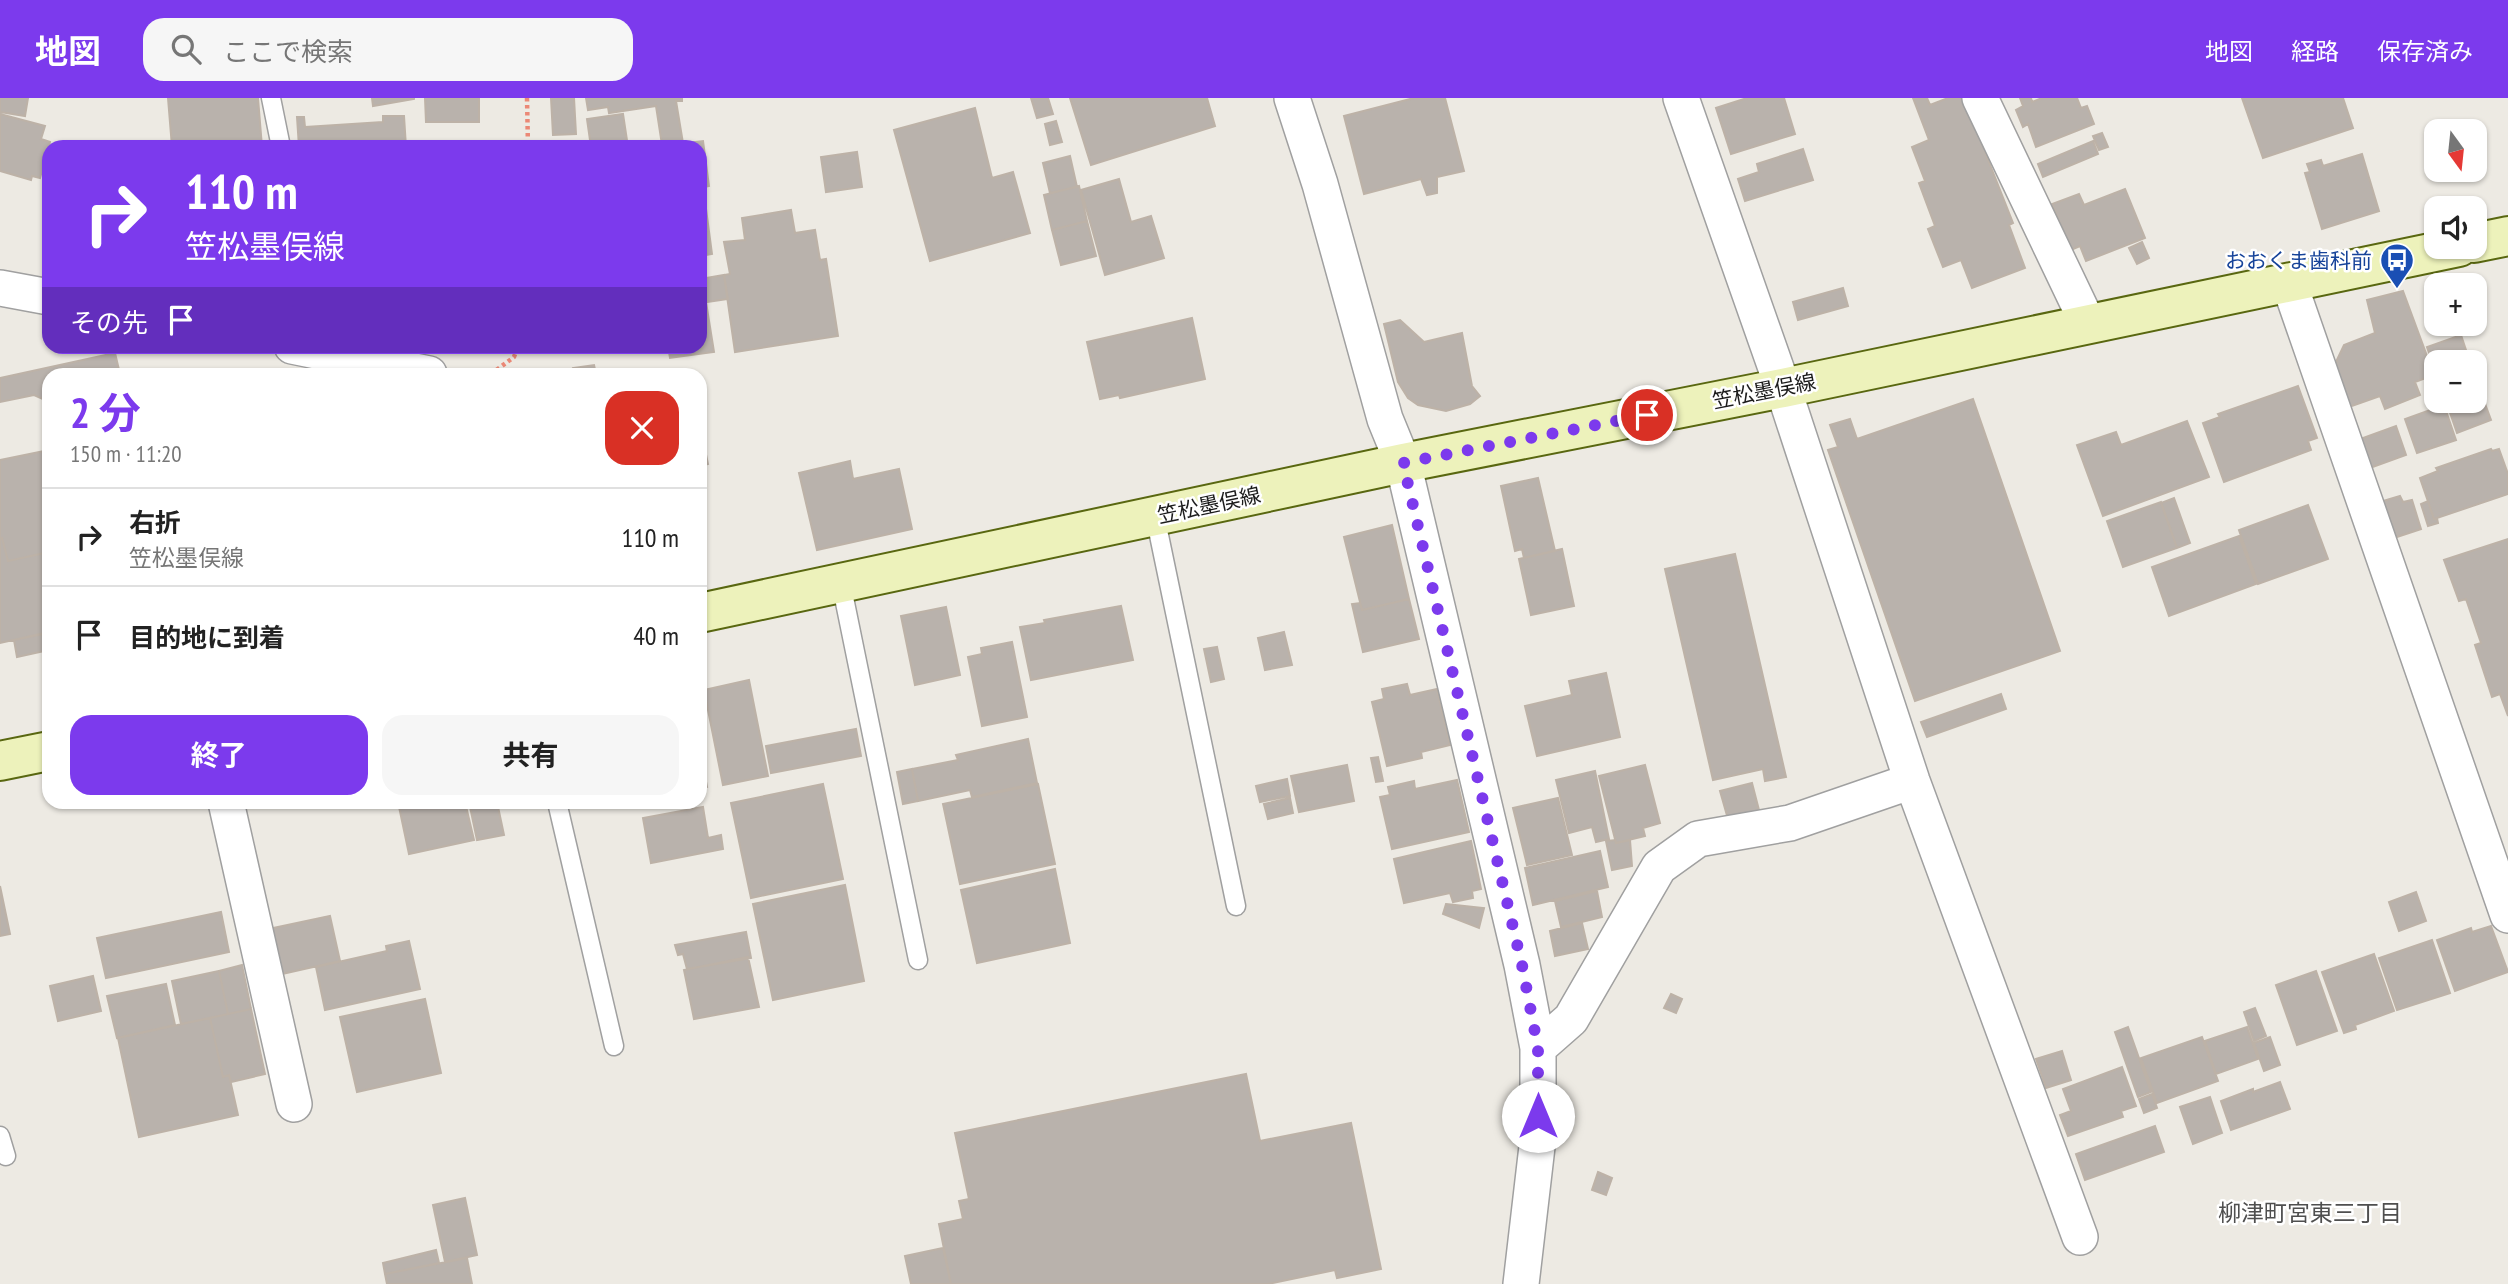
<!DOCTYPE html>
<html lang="ja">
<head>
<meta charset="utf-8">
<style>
  :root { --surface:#fff; --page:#f6f6f6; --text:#222; --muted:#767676; --line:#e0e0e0; --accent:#7c3aed }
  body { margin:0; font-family:"PT Sans Narrow","Noto Sans JP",sans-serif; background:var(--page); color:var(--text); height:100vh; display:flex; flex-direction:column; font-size:26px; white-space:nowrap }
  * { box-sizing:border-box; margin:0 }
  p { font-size:23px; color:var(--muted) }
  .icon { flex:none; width:38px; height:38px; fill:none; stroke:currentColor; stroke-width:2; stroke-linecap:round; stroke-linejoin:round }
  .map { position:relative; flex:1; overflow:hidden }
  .sheet { position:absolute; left:42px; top:270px; width:665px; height:441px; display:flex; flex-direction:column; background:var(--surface); border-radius:21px; box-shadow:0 2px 5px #0004 }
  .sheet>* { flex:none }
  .banner { position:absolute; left:42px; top:42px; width:665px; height:214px; border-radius:21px; box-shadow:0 2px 5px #0004; background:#7c3aed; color:#fff; overflow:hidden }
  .needle { width:46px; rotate:165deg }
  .tools { position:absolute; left:2424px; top:21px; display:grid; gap:14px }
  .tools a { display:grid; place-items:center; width:63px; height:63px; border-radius:14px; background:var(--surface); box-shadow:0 2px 5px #0004; font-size:35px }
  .pin { position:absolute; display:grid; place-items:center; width:60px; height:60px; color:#fff; margin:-30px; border:4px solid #fff; border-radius:50%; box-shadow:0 2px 7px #0007 }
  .me { position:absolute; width:77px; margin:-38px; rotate:0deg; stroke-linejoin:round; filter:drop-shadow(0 0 5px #0008) }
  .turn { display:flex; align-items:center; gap:24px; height:147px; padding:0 28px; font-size:32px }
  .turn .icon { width:91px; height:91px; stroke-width:2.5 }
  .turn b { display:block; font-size:49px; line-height:60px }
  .then { display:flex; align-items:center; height:66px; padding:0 28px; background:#0003; gap:14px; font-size:26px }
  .round { display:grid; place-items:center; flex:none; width:74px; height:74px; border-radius:21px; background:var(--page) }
  .head { display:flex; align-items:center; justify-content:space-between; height:119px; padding:0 28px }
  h1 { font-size:42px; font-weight:700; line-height:52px; color:var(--accent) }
  .action { display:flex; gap:14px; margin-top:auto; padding:14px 28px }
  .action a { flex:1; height:80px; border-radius:21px; background:var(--accent); color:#fff; font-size:28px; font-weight:700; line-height:80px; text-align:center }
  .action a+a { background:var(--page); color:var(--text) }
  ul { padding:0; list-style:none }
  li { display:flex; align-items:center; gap:21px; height:98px; padding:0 28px; border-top:2px solid var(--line) }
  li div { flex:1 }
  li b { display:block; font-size:26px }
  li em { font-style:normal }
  header { display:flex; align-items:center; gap:42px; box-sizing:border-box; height:98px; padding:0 35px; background:var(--accent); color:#fff }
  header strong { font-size:33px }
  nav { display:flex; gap:38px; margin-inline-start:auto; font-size:24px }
  .search { width:490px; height:63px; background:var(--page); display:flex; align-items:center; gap:18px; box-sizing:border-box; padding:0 24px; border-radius:21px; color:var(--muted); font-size:26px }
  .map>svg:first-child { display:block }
</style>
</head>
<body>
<header>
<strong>地図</strong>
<div class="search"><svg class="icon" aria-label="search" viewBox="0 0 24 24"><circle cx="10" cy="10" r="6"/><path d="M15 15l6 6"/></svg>ここで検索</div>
<nav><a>地図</a><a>経路</a><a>保存済み</a></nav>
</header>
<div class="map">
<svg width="2508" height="1186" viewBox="0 0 2508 1186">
  <rect width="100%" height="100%" fill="#edeae3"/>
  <!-- building -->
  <path fill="#b9b2ac" stroke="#bdb2a7" stroke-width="2" d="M0,0H28L25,18L0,14Z
    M168,0H258L262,49H172Z
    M372,0H414V1L373,8Z
    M425,0H479V24H426Z
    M551,0H574L576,36L553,37Z
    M586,0H682V3H676L683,45L662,47L656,8L609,15L608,9L588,12Z
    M1031,0H1048L1053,16L1037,20Z
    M1070,0H1207L1215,28L1091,67Z
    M1414,0H1445L1464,73L1437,79V95L1427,97L1421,81L1364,96L1344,18Z
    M1747,0H1784L1795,36L1731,56L1716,10Z
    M1913,0H1927L1930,7L1948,0H1971L1994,50L1985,54L2013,125L2009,127L2025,170L1972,190L1961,162L1943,169L1928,131L1935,128L1919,85L1925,83L1912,49L1929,42Z
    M2020,0H2031L2032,4L2042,0H2077L2081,10L2087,8L2094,26L2036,49L2028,26L2023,29L2016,12L2023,8Z
    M2242,0H2343L2353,30L2263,60Z
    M975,10L992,80L1013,74L1030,135L930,163L894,32Z
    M0,16L45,28L41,41L50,44L40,80L32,78L31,82L0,73Z
    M623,16L628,49H591L587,21Z
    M383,18H404L406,49H299L297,19H304L305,29L383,24Z
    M1056,23L1062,44L1050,47L1045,26Z
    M2102,35L2108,49L2099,52L2093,38Z
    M703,43L709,88L700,90V49H651Z
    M2093,43L2098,56L2043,79L2038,66Z
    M1803,51L1813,82L1745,103L1738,81L1759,74L1757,66Z
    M857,54L862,89L826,94L821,59Z
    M2362,56L2379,113L2322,131L2305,75L2310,74L2307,66L2321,62L2323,68Z
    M1070,58L1077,89L1050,95L1043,65Z
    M1119,81L1131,124L1151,118L1164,160L1105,177L1081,92Z
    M1079,88L1087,123L1052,132L1044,97Z
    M2125,91L2145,140L2086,163L2080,148L2071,152L2052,106L2079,96L2084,107Z
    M706,111L712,156L700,158V112Z
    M791,112L795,135L815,132L820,162L826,161L838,238L735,254L724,177L730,176L724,144L745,142L742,120Z
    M1087,123L1096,158L1061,167L1052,132Z
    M2142,144L2149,160L2137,166L2129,150Z
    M724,177L728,201L700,205V181Z
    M1843,190L1848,208L1798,222L1793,204Z
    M2403,193L2434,277L2415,284L2420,297L2385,311L2380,298L2349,309L2337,277L2336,264L2344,247L2375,235L2367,202Z
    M706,204L714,254L670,260L668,248H700V205Z
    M1192,220L1205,281L1120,300L1119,297L1100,301L1087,244Z
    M1400,222L1424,244L1462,235L1472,288L1480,298L1470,306L1446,313L1418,307L1408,300L1398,284L1384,226Z
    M2461,237L2470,264H2436V275L2427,249Z
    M115,255L120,276H49V327L43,301L34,297L0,304V280Z
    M594,267L596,276H574L573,270Z
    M2474,276L2491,322L2457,335L2446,303H2474Z
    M2298,288L2317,340L2308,343L2311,352L2224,384L2203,325L2220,319L2218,316Z
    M1973,301L2060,553L1915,603L1828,352L1838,349L1830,327L1850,321L1857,341Z
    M2444,307L2456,342L2417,355L2405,321Z
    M2187,323L2209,379L2103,418L2077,347L2116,334L2121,347Z
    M700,328L708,366L700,368Z
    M2396,328L2406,357L2370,370L2360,341Z
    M2491,351L2492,353L2499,351L2508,376V396L2434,421L2420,380L2438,373L2436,370Z
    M49,352V454L8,463L2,440L0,441V362Z
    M850,363L853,381L899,371L912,431L817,452L799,375Z
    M1538,380L1555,453L1524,460L1522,451L1515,453L1501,388Z
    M2400,398L2403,404L2412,402L2421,431L2391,441L2380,404Z
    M2174,400L2190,445L2177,450L2161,405Z
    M2428,403L2434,421L2437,420L2438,425L2428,428L2421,406Z
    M2161,404L2177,450L2123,469L2107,423Z
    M2308,407L2328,461L2258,486L2239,432Z
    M1392,427L1409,501L1362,512L1344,439Z
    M2239,438L2256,486L2169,518L2152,469Z
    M2,440L8,463L49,454V534L0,545V441Z
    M2508,441V618L2500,596L2492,599L2475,547L2481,545L2466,501L2459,503L2444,462Z
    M1562,451L1574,508L1531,517L1519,461Z
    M1735,456L1786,679L1765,683L1763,671L1713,682L1665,471Z
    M1409,501L1419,541L1363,554L1352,506L1360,505L1362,512Z
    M1121,508L1133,562L1031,582L1020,529L1045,525L1044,522Z
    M946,509L960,577L915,587L901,518Z
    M1284,534L1292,567L1265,572L1258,540Z
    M48,535L49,552L17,559L14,542Z
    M1012,544L1027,619L982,628L968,559L982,556L981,550Z
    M1217,549L1224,581L1211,584L1204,551Z
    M1606,575L1620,639L1537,658L1525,608L1572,597L1569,583Z
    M749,582L768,678L723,687L704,592Z
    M1407,586L1410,597L1437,591L1450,647L1421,654L1422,660L1387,668L1372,604L1384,601L1382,591Z
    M2001,596L2006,611L1927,639L1921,624Z
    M856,631L861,658L771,675L766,648Z
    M1028,641L1037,685L972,699L970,692L918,703L912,671L958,662L956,657Z
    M700,652L707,689L700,690Z
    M1378,659L1383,683L1376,684L1371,660Z
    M1347,667L1354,703L1299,714L1291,678Z
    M1645,667L1660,725L1643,730L1645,738L1616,745L1599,678Z
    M912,671L918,703L903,706L897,674Z
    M1595,673L1609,741L1596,744L1592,729L1569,735L1556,682Z
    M1287,681L1290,698L1260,704L1256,688Z
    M1457,682L1469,734L1392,751L1380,699L1390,697L1388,689L1414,683L1415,691Z
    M1752,685L1759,712L1728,721L1720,693Z
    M823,686L843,781L751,800L731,705Z
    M1038,686L1055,766L960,786L943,706Z
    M1290,700L1293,715L1268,721L1264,706Z
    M1558,700L1572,757L1527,767L1513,710Z
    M398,704H465L474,742L409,756Z
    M469,704H497L504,737L477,742Z
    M703,709L708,740L721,737L723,751L651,765L643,720Z
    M1615,742L1616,745L1630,742L1632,768L1612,772L1606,743Z
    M1471,743L1481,791L1472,793L1473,800L1453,804L1450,795L1404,805L1394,761Z
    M1600,753L1608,789L1533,807L1525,770Z
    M1055,771L1070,845L977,865L961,792Z
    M845,787L864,883L773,902L753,806Z
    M0,788L10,836L0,838Z
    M1597,793L1602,819L1561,829L1555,803Z
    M2416,794L2426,823L2399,833L2389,804Z
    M1446,806L1484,810L1479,830L1443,816Z
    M221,814L229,854L106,880L97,840Z
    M330,818L340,863L282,876L273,830Z
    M1582,825L1588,851L1555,858L1550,833Z
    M2491,828L2508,874L2455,893L2437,842L2471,830L2472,834Z
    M746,834L751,860L687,871L683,856L678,857L675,847Z
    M2432,842L2450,895L2397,912L2379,860Z
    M409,843L420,891L325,912L316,869L387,853L386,848Z
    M2374,856L2394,913L2355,927L2356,931L2344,935L2322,874Z
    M748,859L759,909L694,921L684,872Z
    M242,867L251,911L228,916L219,873Z
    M219,873L228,916L181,926L172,883Z
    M2316,873L2337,933L2297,947L2276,887Z
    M93,878L101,913L58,923L50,888Z
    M166,886L175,927L117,940L107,898Z
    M1671,896L1682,901L1676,915L1664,910Z
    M425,901L441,975L357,994L340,919Z
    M2255,910L2266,938L2254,943L2244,914Z
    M251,911L265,976L231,984L229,977L223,979L210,920Z
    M210,920L223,979L229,977L238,1017L139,1039L118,940Z
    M2128,929L2151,994L2138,999L2115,934Z
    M2247,929L2258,961L2216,976L2205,943Z
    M2202,939L2218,983L2157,1005L2141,960Z
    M2270,939L2280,967L2264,973L2254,945Z
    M2062,953L2071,982L2046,990L2036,961Z
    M2122,969L2136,1008L2121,1013L2123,1019L2068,1038L2060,1017L2071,1013L2063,991Z
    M1246,976L1260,1043L1351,1025L1381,1171L1337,1180L1335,1172L1268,1186H951L939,1126L963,1121L959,1103L969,1101L955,1035Z
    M2280,984L2290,1011L2231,1032L2221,1003L2253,991V994Z
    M2152,996L2157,1010L2144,1015L2139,1001Z
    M2210,999L2222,1035L2193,1046L2180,1009Z
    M2155,1028L2164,1054L2085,1082L2076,1056Z
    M1598,1074L1612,1080L1606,1097L1592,1092Z
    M465,1100L477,1157L445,1164L433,1107Z
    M943,1150L951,1186H911L905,1158Z
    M436,1152L439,1165L385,1176L383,1165Z
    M467,1160L472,1186H387L385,1176Z"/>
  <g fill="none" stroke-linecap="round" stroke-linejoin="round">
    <!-- service casing -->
    <g stroke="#a0a0a0" stroke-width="21">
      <path id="service" d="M271,0L281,49
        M1155,418L1236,808
        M841,485L918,862
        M557,704L614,948
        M0,1038L6,1058"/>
    </g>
    <!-- minor casing -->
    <g stroke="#a0a0a0" stroke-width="38">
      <path id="minor" d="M1292,0L1320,86L1385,321L1403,365L1522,867L1538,950V1040L1521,1186
        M1681,0L1783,290L1912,683L2080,1139
        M1980,0L2088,226
        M2289,185L2508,817
        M0,190L49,199
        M292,248L429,276
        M226,704L294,1006
        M1538,950L1571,921L1659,769L1698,741L1790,725L1912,683"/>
    </g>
    <!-- secondary casing -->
    <g stroke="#596710" stroke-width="42">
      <path id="secondary" d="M2474,145L2508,138
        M700,515L1403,365L1783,290L2459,149
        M0,663L49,653"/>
    </g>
    <!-- path -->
    <path stroke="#eb8876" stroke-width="4.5" stroke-dasharray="3.5 3.5" stroke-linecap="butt" d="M527,0L528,49
      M491,276L514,259L518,248"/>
    <!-- service -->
    <use href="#service" stroke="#fff" stroke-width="18"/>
    <!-- minor -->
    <use href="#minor" stroke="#fff" stroke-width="35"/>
    <!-- secondary -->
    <use href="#secondary" stroke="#edf2bb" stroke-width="38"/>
  </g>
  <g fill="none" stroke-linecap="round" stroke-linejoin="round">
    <!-- route -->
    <path stroke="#7c3aed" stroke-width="12" stroke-dasharray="0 21.6" d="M1538,1018V950L1522,867L1403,365L1647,317"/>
  </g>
  <!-- icons -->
  <defs>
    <g id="bus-pin" transform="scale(1.75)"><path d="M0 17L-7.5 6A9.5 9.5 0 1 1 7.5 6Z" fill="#1a4fb4" stroke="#fff"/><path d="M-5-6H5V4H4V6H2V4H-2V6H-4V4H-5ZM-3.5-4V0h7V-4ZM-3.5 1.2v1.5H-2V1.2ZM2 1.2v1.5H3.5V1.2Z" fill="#fff"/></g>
  </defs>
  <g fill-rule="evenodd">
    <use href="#bus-pin" x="2397" y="162"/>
  </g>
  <g text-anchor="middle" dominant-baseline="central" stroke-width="5" stroke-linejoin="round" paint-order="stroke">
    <!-- transit labels -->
    <g font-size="21" fill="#164399" stroke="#fff" text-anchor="end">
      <text x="2372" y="162">おおくま歯科前</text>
    </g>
    <!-- street labels -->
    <g font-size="21" fill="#1c1c1c" stroke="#fff">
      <text transform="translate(1764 293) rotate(-11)">笠松墨俣線</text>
      <text transform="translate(1209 407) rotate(-12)">笠松墨俣線</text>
    </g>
    <!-- neighbourhood labels -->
    <g font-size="23" fill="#4f4f4f" stroke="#fff">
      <text x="2310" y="1114">柳津町宮東三丁目</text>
    </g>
  </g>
</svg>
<div class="tools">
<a><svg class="needle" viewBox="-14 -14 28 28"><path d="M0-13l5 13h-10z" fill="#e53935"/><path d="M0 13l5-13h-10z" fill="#767676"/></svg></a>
<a><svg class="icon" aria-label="sound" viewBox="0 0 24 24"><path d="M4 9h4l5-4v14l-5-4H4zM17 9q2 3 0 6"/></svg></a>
<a>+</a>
<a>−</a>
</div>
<div class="pin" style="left:1647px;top:317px;background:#d93025"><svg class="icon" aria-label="arrive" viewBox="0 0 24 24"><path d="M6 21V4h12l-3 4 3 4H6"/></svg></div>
<svg class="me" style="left:1538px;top:1018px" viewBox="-20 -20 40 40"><circle r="19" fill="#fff"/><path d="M0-13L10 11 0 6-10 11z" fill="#7c3aed"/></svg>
<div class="banner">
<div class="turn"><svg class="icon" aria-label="right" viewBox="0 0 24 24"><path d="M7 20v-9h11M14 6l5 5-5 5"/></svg><div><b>110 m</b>笠松墨俣線</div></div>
<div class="then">その先<svg class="icon" aria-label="arrive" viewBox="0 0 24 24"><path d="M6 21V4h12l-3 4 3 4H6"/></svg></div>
</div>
<section class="sheet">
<div class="head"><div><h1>2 分</h1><p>150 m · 11:20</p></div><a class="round" style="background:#d93025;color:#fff"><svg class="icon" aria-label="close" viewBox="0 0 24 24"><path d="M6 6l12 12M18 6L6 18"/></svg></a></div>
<ul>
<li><svg class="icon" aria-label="right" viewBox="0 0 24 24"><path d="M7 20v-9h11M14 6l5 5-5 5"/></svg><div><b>右折</b><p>笠松墨俣線</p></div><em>110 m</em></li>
<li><svg class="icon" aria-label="arrive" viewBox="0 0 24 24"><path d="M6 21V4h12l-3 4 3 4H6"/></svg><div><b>目的地に到着</b></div><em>40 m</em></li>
</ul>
<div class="action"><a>終了</a><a>共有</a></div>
</section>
</div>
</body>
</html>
